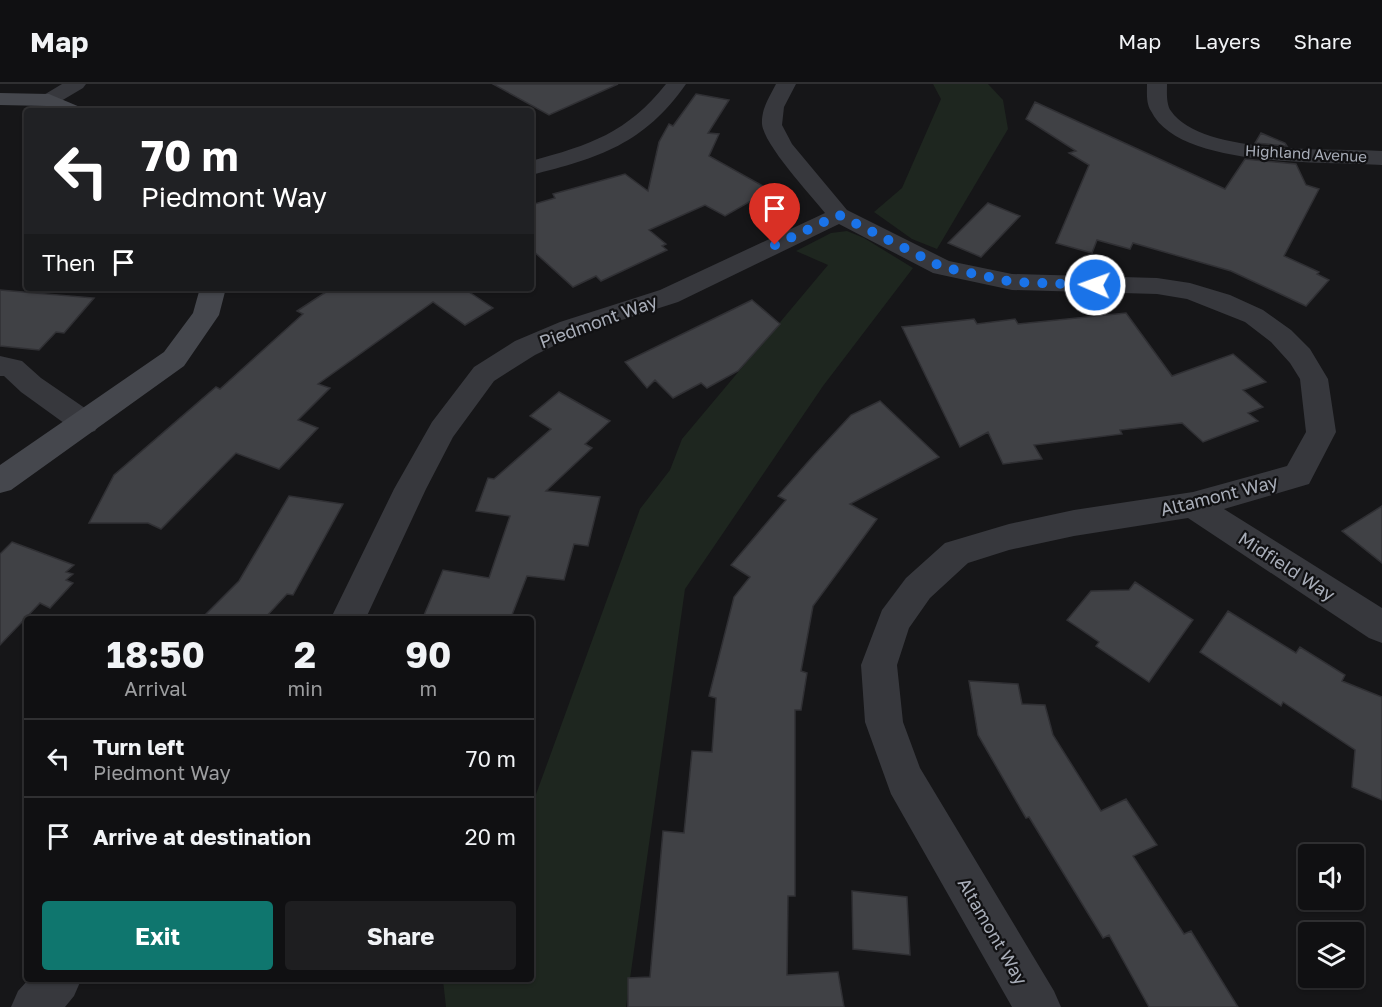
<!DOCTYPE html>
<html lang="en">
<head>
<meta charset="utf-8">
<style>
  :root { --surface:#101012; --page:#1e1e20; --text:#f1f3f6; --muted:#9c9d9f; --line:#303032; --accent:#0f766e }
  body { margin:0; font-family:"Golos Text",sans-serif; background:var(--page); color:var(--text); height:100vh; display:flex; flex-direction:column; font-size:22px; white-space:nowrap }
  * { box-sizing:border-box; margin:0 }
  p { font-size:20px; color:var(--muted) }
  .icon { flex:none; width:33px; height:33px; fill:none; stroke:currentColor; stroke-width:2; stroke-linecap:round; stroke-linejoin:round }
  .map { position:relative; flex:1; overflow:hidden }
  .panel { position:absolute; left:24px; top:532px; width:510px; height:366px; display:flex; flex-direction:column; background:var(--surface); border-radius:6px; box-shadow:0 2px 4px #0004,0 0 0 2px var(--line) }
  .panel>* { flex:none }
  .hud { position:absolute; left:24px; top:24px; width:510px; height:183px; border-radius:6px; box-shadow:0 2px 4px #0004,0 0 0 2px var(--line); background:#202124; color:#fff; overflow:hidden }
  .buttons { position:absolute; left:1298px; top:760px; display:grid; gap:12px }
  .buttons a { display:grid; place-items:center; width:66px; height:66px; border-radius:6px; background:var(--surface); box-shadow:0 2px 4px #0004,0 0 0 2px var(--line); font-size:30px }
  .pin { position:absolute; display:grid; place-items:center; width:51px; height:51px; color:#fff; margin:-62px -26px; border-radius:50% 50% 50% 0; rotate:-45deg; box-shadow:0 0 6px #0007 }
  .pin .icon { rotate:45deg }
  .me { position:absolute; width:66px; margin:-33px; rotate:272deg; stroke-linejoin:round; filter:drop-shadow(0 0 4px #0008) }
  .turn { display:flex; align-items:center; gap:21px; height:126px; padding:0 18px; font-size:27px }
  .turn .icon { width:78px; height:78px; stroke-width:2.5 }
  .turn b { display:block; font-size:42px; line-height:51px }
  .then { display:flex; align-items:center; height:57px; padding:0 18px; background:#0003; gap:12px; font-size:22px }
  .eta { display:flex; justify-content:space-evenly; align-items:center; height:102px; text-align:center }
  .eta b { font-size:36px; font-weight:700; line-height:42px }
  .action { display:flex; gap:12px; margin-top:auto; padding:12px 18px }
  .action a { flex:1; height:69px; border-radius:6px; background:var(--accent); color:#fff; font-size:24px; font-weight:700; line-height:69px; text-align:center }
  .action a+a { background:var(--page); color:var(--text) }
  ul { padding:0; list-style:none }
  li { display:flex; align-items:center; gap:18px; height:78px; padding:0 18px; border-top:2px solid var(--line) }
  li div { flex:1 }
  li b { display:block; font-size:22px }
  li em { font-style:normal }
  header { display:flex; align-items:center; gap:36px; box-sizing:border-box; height:84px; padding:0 30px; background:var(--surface); border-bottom:2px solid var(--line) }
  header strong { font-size:28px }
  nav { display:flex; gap:33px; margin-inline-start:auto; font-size:21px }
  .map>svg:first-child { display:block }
</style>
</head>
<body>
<header>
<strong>Map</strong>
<nav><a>Map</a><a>Layers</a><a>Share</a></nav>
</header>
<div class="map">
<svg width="1382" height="923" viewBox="0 0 1382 923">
  <rect width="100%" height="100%" fill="#161618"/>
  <!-- green -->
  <path fill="#1e261f" d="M933,0H988L1003,16L1008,45L937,165L912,155L874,128L902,104L941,15Z
    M847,147L864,154L913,184L823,302L685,505L626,923H446L443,896H531V724L640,425L670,386L682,355L828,181L796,167L831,149Z"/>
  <!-- building -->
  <path fill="#404145" stroke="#303034" stroke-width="1.5" d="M493,0H618L549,31Z
    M696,10L729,16L708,49L719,50L709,72L770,106L725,132L705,121L649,146L666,160L662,162L667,166L601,197L596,192L573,203L531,165V121L555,114L553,110L625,90L648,107L659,58L669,40L673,42Z
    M1035,18L1225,105L1245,75L1296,80L1306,101L1319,105L1284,172L1319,188L1317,190L1329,196L1306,222L1231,187L1133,159L1130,165L1097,156L1092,169L1056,159L1089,81L1069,69L1076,67L1026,35Z
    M1261,49L1285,59L1287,62L1255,59Z
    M988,119L1020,132L981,173L948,159Z
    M332,204H463L493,224L465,241L433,218L318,300L330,304L298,336L318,344L279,385L236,369L161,445L148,439H89L114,391L216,303L220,305L303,230L297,227Z
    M0,206L94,214L64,249L56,248L39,266L0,262Z
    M752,216L780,240L738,287L707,304L701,299L673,314L655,296L647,304L625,278Z
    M1126,229L1172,292L1233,270L1266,298L1243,306L1263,323L1248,329L1258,337L1203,358L1182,339L1120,346L1122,350L1034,361L1042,375L1003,380L988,348L960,363L902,243L974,235L977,240L1015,235L1018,240Z
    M559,308L610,337L585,360L592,364L546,407L600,413L588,462L574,460L564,496L527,492L510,536H422L443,486L489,494L510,432L476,427L488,394L494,395L551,345L530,332Z
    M880,317L939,373L850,420L877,435L813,522L801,587L807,589L801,626H795V812H788L787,891L838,888L844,923H628V894L650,893L663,747L684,749L692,667L712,668L716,614L709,612L734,513L750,493L731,481L786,416L778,412L814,371L851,331Z
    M289,412L343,420L293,511L287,510L263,536H200L239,497Z
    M1382,422V479L1342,447Z
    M12,458L74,481L66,488L73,490L66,496L73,499L50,524L40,519L0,561V470Z
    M1135,498L1193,536L1149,598L1096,562L1099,558L1067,536L1091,507L1129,506Z
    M1228,527L1296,569L1300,563L1345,591L1342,597L1382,613V716L1352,703L1355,666L1283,618L1281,622L1200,568Z
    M969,597L1018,600L1022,620L1045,621L1053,651L1101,727L1126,715L1157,761L1133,772L1184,850L1191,847L1238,923H1149L1109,851L1103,854L1029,733L1026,734L978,651Z
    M852,807L907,813L910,871L853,865Z"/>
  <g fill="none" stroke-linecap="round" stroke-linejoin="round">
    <!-- street -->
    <path fill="#37383d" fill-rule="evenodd" d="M62,0H86L83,4L56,20H42L39,16L42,12Z
      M666,0H686C644,60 599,74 531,91V77C590,61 627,49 666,0Z
      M776,0H796L784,23L782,41L792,60L847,126L949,177L1012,190L1157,194L1190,199L1230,211L1263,226L1291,246L1310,265L1328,295L1336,348L1309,400L1224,425L1382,524V559L1369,554L1188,434L1074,452L1009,466L968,479L930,514L909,544L897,581L903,638L920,684L1054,907L1061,923H1012L891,710L865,638L861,581L882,526L906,494L945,459L1009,440L1074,426L1193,408L1287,382L1306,348L1300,295L1290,279L1271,258L1245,238L1187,215L1157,210L1012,206L942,191L933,189L839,140L678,218L578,250L535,271L494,297L453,353L426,405L365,536H330L394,405L432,338L474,283L515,257L560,238L660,206L825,129C810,110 764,61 762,40C761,25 770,12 776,0Z
      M1147,0H1167C1167,8 1166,20 1171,27C1202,72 1331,64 1382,67V81C1326,77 1179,85 1151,27C1146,19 1147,9 1147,0Z
      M0,272L22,277L41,294L95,331L100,339L95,347L85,350L75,347L21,308L4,292H0Z
      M28,896H81L74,912L65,923H11L18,907Z"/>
    <!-- secondary -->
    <path fill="#45474d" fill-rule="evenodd" d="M0,9L49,10L80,23L83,27H56L46,22L0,21Z
      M200,204H226L219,231L184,282L11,406L0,409V381L164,268L193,229Z"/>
  </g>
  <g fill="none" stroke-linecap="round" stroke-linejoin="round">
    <!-- route -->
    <path stroke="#1a73e8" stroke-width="10" stroke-dasharray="0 18" d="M775,161L839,131L942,183L1012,198L1095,201"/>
  </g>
  <g text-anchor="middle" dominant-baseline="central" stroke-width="4.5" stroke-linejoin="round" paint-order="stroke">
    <!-- far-street labels -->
    <g font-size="15" fill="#a8adb8" stroke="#111113">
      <text transform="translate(1306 69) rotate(3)">Highland Avenue</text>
    </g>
    <!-- street labels -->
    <g font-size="18" fill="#a8adb8" stroke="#111113">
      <text transform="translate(598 237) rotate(-20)">Piedmont Way</text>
      <text transform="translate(1219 411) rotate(-14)">Altamont Way</text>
      <text transform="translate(1287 482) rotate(33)">Midfield Way</text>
      <text transform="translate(993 847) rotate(60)">Altamont Way</text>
    </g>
  </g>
</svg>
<div class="buttons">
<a><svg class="icon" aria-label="sound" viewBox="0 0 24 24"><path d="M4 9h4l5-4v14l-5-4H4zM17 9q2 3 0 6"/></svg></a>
<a><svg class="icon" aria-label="layers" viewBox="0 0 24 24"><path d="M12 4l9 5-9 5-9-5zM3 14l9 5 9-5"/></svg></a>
</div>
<div class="pin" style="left:775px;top:161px;background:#d93025"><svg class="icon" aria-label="arrive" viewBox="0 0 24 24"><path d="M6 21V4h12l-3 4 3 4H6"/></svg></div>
<svg class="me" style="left:1095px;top:201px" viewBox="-20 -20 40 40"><circle r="17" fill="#1a73e8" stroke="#fff" stroke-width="3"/><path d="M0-11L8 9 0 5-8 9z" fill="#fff"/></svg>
<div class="hud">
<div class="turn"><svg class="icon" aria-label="left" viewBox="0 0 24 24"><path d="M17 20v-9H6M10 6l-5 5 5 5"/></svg><div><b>70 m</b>Piedmont Way</div></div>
<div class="then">Then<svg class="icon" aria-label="arrive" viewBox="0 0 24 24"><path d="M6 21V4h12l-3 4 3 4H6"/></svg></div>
</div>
<section class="panel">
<div class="eta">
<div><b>18:50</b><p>Arrival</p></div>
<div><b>2</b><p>min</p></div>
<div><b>90</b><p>m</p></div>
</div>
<ul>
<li><svg class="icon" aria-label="left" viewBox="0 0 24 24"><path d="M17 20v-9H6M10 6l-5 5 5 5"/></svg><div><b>Turn left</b><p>Piedmont Way</p></div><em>70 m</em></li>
<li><svg class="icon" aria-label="arrive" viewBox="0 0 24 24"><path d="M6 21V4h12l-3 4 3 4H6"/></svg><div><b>Arrive at destination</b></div><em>20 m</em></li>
</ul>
<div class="action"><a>Exit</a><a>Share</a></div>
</section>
</div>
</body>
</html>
